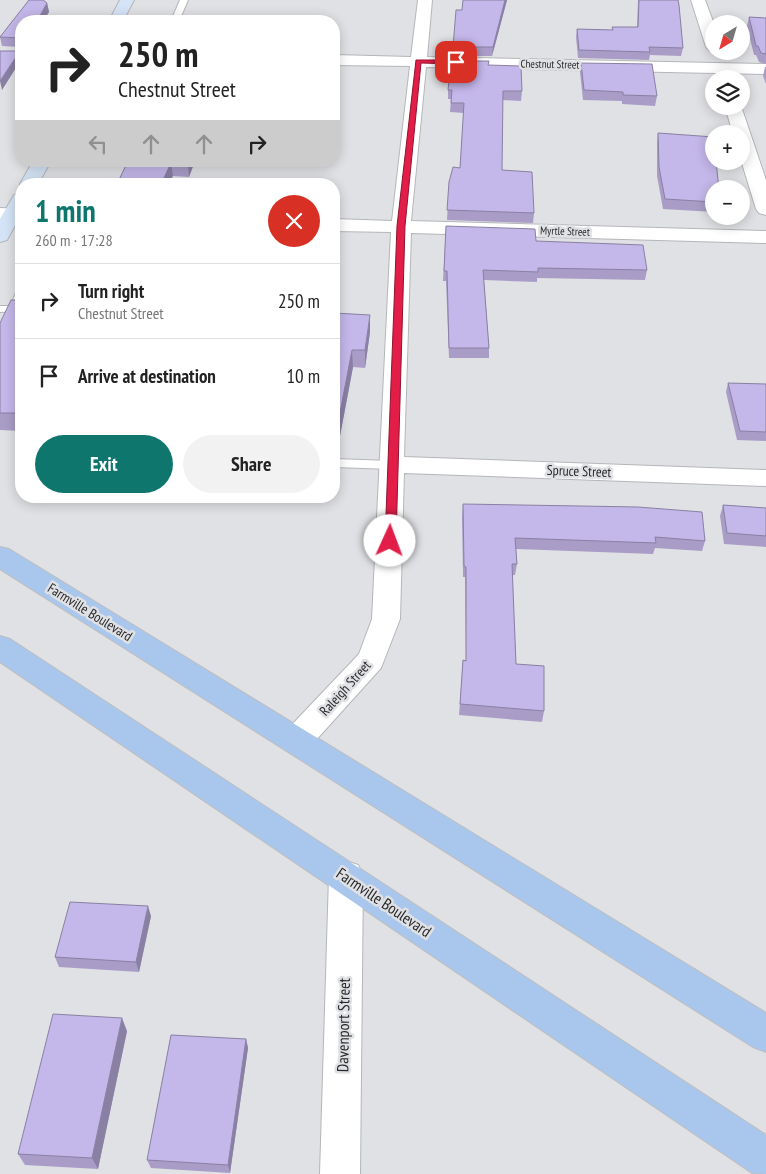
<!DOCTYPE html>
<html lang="en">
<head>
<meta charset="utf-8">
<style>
  :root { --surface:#fff; --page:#f2f2f2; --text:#222; --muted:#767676; --line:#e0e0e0; --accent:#0f766e }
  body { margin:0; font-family:"PT Sans Narrow",sans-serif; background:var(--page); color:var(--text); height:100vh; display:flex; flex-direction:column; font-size:19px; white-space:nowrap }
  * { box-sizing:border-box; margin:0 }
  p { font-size:16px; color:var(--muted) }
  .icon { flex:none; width:28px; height:28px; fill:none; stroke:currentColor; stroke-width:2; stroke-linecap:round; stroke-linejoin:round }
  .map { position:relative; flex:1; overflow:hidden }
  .side { position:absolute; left:15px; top:178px; width:325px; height:325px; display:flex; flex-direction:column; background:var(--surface); border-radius:20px; box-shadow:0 2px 12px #0003 }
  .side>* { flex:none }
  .guide { position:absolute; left:15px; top:15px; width:325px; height:152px; border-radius:20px; box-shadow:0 2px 12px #0003; background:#fff; color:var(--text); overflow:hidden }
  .needle { width:32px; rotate:217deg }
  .controls { position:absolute; left:705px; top:15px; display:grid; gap:10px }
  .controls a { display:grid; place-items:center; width:45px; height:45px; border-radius:50%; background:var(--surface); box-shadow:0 2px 12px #0003; font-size:25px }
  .pin { position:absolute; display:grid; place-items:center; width:42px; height:42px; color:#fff; margin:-21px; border-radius:10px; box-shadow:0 2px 8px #0006 }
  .me { position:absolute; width:55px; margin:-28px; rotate:2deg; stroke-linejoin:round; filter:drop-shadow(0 0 4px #0008) }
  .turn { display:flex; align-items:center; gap:18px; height:105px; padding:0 20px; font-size:22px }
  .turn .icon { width:65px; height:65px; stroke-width:2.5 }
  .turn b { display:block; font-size:35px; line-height:42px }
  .lanes { display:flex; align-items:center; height:48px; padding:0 20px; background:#0003; justify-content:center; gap:25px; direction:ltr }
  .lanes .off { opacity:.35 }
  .round { display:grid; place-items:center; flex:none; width:52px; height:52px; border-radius:26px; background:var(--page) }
  .summary { display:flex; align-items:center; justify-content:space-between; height:85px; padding:0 20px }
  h1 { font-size:30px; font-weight:700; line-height:38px; color:var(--accent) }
  .button { display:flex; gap:10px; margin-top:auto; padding:10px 20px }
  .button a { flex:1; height:58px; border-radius:30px; background:var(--accent); color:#fff; font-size:20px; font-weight:700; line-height:58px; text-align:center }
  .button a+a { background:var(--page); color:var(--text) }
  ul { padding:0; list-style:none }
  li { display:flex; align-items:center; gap:15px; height:75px; padding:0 20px; border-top:1px solid var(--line) }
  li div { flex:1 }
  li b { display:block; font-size:19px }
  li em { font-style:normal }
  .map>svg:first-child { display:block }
</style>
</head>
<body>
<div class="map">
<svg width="766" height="1174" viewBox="0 0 766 1174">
  <rect width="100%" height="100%" fill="#e0e1e4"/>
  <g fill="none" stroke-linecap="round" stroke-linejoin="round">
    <!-- service casing -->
    <g stroke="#b5b6b9" stroke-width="2">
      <path id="service" d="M180,0H188L179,21H171Z
        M21,290V305L18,311L0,312V306H10L16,293Z
        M334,459L392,461L398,465L392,469L334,467Z"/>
    </g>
    <!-- minor casing -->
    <g stroke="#b5b6b9" stroke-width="2">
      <path id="minor" d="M418,0H432L427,57L766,64V74L426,67L411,221L766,231V243L411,233L404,457L766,470V486L404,473L400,619L381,668L307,750L296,754L285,750L281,741L285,732L359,654L372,619L391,232L334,231V219L392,221L410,66L334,65V55L411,57Z
        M691,0H705L714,24V51H716L709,50L706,47Z
        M725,106H741L766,180V215L759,213L756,209L741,160V134H733Z
        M0,208L21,209V221L0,220Z
        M346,861L358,865L363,876L360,1174H320L329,876L334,865Z"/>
    </g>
    <!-- secondary casing -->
    <g stroke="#b5b6b9" stroke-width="2">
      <path id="secondary" d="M120,0H134L123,21H109Z
        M33,161H51L38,184H21V186L20,184Z
        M21,193V215L7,240L0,242V219L14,195Z"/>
    </g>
    <!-- primary casing -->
    <g stroke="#bebebf" stroke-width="2">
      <path id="primary" d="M0,547L9,549L766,1013V1052L753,1047L0,569Z
        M0,636L10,639L766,1135V1174L752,1173L0,662Z"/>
    </g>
    <!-- service -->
    <use href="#service" fill="#fff" fill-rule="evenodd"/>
    <!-- minor -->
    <use href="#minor" fill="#fff" fill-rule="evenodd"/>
    <!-- secondary -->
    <use href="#secondary" fill="#d4e3f6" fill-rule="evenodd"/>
    <!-- primary -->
    <use href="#primary" fill="#a9c7ed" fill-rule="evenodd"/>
  </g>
  <!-- wall -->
  <path fill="#a99dc8" d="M29,0H43L47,3L49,12L43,21H21V50V47L2,46L0,37Z
    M507,0L492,56H452L453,47L462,10Z
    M638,0H678L683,48L681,56L650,55L649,60L578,58L576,37L577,29L612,30V27H637Z
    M749,17L766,18V64L759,62L756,55H754L747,26Z
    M581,63L657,96L655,106L622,104V101L583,100L580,72Z
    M489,65L522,91L521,101L502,100V170L534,213L533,223L447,220L449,182L460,168L464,113L450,112L451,99H448V90Z
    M765,67H766V84L763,76Z
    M658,133L714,189V212L663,209L657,176V142Z
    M128,161H195L189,177L173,176Z
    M446,226L536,241L647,270L645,280L537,278V282L484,280L489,348V358H449L446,281H443Z
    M21,300V431L0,430V323Z
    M334,313L370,332L365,368L353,367L339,441L334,440Z
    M728,383L766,384V441L737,440L726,392Z
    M463,504L705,541L702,551L655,548L653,554L516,549L517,564L515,575H512L516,664L544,711L542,722L459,715L463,660H466L465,577H463L462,515Z
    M723,505L766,508V547L724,544L720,516Z
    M151,916L139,972L59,967L55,957Z
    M127,1031L98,1169L25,1165L18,1154Z
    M246,1039L248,1048L230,1173L151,1168L147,1160Z"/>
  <!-- shaded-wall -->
  <path fill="#8980a3" d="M505,0H507L492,56L493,47Z
    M47,3L49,12L43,21H37Z
    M20,51L21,60L2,90L0,81Z
    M189,161H195L189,177L188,164Z
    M171,163L173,176L169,184H161Z
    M370,315V332L365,368V350Z
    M352,350L353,367L339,441L338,423Z
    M148,906L151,916L139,972L136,962Z
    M122,1018L127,1031L98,1169L92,1158Z
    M246,1039L248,1048L230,1173L228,1165Z"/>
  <!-- building -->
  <path fill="#c4b7e9" stroke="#8980a3" d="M29,0H43L47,3L37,21H21V48L20,38L0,37Z
    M463,0H505L493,47H453L456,10H462Z
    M639,0H678L679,5L683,48L649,47L650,52L579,50L577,29L613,30L612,27H638Z
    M749,17L766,18V54L761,53L758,46H756Z
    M0,51H20L0,81Z
    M451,61H489L488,65L521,66L522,91H503L502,170L532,172L534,213L447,210L449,182L453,167L460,168L464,103H451L452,90H448Z
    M581,63L652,64L657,96L623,95V92L584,90Z
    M658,133L714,137V161H716L719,189H714V202L665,199L659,167Z
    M128,161H189L188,164L171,163L161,184H117Z
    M446,226L535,229L536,241L643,245L647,270L538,268V272L483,270L489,348H449L447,271H444Z
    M11,300H21V413H0V323Z
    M334,313L370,315L365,350H352L338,423L334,422Z
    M728,383L766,384V432L740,431Z
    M463,504L638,507L702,512L705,541L655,537L656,543L515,538L517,564H512L516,664L544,666V711L460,704L463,660L466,661V567L464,566Z
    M723,505L766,508V536L727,533Z
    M70,902L148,906L136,962L55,957Z
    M53,1014L122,1018L92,1158L18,1154Z
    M171,1035L246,1039L228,1165L147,1160Z"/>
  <!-- route -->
  <path fill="#e11d48" stroke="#92132f" d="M416,60H456L459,62L456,64L421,63L405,226L396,541L390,545L385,541L397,226Z"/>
  <g text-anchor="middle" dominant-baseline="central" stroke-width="5" stroke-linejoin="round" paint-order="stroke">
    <!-- far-street labels -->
    <g font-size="11" fill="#28282a" stroke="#e0e1e4">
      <text transform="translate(550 64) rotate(1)">Chestnut Street</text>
      <text transform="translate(565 231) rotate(2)">Myrtle Street</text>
    </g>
    <!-- street labels -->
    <g font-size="14" fill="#28282a" stroke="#e0e1e4">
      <text transform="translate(579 471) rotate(2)">Spruce Street</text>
      <text transform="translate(90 612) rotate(32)">Farmville Boulevard</text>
      <text transform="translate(345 688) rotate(-48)">Raleigh Street</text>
    </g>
    <!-- near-street labels -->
    <g font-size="16" fill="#28282a" stroke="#e0e1e4">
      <text transform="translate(384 902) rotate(34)">Farmville Boulevard</text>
      <text transform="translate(343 1025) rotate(-89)">Davenport Street</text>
    </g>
  </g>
</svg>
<div class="controls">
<a><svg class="needle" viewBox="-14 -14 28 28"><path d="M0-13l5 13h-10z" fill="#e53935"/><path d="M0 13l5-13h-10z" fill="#767676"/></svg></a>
<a><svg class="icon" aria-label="layers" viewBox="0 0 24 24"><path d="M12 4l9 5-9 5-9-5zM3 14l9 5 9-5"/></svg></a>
<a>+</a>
<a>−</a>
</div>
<div class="pin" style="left:456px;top:62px;background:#d93025"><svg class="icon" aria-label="arrive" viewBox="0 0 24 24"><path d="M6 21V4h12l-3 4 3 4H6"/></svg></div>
<svg class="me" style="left:390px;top:541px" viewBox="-20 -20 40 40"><circle r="19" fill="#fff"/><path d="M0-13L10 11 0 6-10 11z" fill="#e11d48"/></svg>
<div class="guide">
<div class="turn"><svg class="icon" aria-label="right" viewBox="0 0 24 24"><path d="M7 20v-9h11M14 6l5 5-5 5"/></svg><div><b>250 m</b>Chestnut Street</div></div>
<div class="lanes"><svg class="icon off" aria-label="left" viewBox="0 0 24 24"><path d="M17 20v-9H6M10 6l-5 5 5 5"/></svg><svg class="icon off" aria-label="ahead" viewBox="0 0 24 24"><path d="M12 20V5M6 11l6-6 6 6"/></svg><svg class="icon off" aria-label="ahead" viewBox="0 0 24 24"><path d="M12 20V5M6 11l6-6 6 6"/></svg><svg class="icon" aria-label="right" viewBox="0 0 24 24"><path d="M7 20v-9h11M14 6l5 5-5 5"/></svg></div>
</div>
<section class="side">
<div class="summary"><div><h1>1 min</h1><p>260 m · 17:28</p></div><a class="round" style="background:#d93025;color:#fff"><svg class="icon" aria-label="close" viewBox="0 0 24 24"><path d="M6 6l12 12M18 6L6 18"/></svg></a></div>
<ul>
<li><svg class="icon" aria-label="right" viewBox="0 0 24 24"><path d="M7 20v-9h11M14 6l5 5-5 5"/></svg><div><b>Turn right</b><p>Chestnut Street</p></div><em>250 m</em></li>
<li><svg class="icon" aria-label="arrive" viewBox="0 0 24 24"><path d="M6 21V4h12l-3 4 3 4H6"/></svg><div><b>Arrive at destination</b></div><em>10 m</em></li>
</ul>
<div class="button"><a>Exit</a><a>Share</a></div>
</section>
</div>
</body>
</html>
